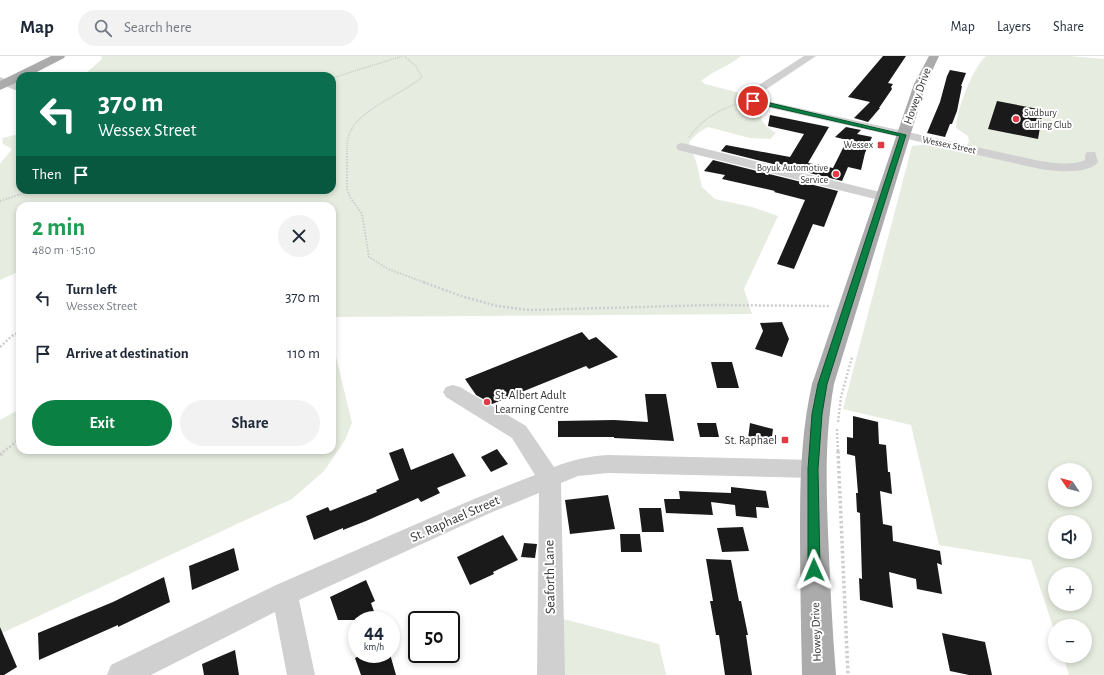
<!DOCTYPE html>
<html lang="en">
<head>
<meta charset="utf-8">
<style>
  :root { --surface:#fff; --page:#f2f2f3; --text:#1f2937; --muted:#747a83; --line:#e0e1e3; --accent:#0b8043 }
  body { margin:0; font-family:"Alegreya Sans",sans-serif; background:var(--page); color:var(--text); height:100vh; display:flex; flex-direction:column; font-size:15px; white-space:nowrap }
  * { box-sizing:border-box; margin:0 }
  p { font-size:13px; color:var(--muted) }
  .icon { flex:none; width:22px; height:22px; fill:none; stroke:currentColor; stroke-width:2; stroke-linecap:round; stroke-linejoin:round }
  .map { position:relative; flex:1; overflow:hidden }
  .drawer { position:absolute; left:16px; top:146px; width:320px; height:252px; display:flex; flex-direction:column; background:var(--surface); border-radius:12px; box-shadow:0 2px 6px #0003 }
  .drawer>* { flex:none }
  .top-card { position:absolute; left:16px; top:16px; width:320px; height:122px; border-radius:12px; box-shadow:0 2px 6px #0003; background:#0b6e4f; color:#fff; overflow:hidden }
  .needle { width:26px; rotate:305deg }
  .controls { position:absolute; left:1048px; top:407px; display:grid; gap:8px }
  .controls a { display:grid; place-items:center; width:44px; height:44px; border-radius:50%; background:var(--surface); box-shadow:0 2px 6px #0003; font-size:20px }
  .speed { position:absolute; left:348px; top:555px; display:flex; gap:8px; font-size:20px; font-weight:700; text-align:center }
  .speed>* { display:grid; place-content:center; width:52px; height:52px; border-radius:50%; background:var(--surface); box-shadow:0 2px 6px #0003; line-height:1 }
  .speed small { font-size:10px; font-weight:400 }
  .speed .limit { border:2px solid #111; border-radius:6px; background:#fff; color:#111 }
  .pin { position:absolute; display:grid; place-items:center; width:34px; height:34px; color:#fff; margin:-17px; border:2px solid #fff; border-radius:50%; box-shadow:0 1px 4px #0007 }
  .me { position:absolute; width:44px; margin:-22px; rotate:359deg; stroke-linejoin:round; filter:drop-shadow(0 0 3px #0008) }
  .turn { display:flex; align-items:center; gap:14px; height:84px; padding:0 16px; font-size:18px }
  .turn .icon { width:52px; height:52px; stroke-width:2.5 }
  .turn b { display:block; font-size:28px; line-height:34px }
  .then { display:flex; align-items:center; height:38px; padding:0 16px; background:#0003; gap:8px; font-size:15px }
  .round { display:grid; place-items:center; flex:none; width:42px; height:42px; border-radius:21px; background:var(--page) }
  .head { display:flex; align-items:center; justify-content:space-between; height:68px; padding:0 16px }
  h1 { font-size:24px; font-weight:600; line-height:30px; color:#1e9e55 }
  .primary-button { display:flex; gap:8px; margin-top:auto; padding:8px 16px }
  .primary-button a { flex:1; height:46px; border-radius:24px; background:var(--accent); color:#fff; font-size:16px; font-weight:600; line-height:46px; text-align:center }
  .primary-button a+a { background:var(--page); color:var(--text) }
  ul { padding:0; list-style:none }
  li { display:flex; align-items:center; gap:12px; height:56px; padding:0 16px }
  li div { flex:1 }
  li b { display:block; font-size:15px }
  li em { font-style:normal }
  header { display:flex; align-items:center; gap:24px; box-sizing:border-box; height:56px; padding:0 20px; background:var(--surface); border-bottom:1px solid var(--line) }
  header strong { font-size:19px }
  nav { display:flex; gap:22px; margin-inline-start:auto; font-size:14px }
  .search { width:280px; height:36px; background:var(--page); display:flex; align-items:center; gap:10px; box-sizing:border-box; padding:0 14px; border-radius:22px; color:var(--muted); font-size:15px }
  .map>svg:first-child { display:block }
</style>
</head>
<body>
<header>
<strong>Map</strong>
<div class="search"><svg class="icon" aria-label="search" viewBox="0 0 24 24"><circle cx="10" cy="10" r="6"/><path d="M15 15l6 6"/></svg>Search here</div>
<nav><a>Map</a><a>Layers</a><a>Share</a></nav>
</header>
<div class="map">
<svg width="1104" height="619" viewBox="0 0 1104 619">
  <rect width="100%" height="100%" fill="#fff"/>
  <!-- green -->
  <path fill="#e6ecdf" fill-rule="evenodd" d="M103,0H741C729,10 713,15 701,25L705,28L752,40L767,48L761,63L766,70L776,77L770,83L750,82L708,71L699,76L689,86L696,105L702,131L715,143L752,151L778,160L744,233L752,258L332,261V150H20V215L0,224V108L12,93L3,88L2,82L20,78V134H332V20H91L85,18L102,3L101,1Z
    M986,0H1069L1104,3V619H1069L1063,600H1085V570H1055V577L1031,504L939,489L911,369L843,353L912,90L939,87L966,90L969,86L968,80L956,72C957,53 972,13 986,0ZM1055,414H1085V444H1055ZM1055,466H1085V496H1055ZM1055,518H1085V548H1055Z
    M332,284L352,367L345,384L324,415L292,443L250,462L0,578V364L20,353V394H332Z
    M552,560L659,588L666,619H553Z"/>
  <!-- building -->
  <path fill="#1a1a1a" d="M883,0H906L888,27L893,28L891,31L892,33L879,52H880L868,66L854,62L870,46L848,41Z
    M950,14L966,17L961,30H962L957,55L952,68H950L945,81L927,77L940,46L947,20Z
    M997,45L1043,54L1038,83L988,73Z
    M770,59L829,71L808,107L833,112L847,84L835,81L846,71L861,74L857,78L872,81L865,97L861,114L848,111L842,125L721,95L726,89L790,101L804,78L768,70Z
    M713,104L838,135L824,171L813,168L794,213L777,208L805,144L774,136L775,135L722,123L725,119L704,115Z
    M782,266L789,283L782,301L755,293L763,275L760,267Z
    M582,276L589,284L596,281L618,301L589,313L586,310L492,348L476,339L465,323Z
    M711,306H732L739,332H717Z
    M645,338H666L674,385L614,382V381H558V365L614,364L648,366Z
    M853,360L878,366L879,388L886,389L888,416H890L892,438L880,435L883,468L892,470L893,485L940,495L942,509L937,507L942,538L917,533L916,523L889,516L893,552L860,544L859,522L862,523L860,457L857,456L856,437H858L855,400L847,398V381L853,382Z
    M697,367H716L719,381H700Z
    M750,367L773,373L771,388L748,383Z
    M403,392L411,414L453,397L466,420L437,432L440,437L421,446L418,442L366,465L343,474V472L314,484L306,460L328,451L330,455L377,436L376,434L399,424L389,397Z
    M497,393L508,408L491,416L481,401Z
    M731,431L766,435L769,452L756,451L757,462L736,460L735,449L711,446L713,459L666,457L664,443H680L679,435L731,437Z
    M608,439L615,473L570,478L565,444Z
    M639,452H661L664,476H642Z
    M743,471L749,495L722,496L717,472Z
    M620,478H640L642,496H621Z
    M503,479L518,504L493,516L494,518L470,529L457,501Z
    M524,487L537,488L535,502L521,501Z
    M234,492L239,514L192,534L189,510Z
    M706,503L731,504L739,545H741L748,579H746L752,619H725L719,579H716L710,545H713Z
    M164,521L170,546L118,571V569L39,604L38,577L113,546Z
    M366,524L375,545L371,547L377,564H338L330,541Z
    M0,571L17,611L4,619H0Z
    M942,577L985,586L992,619H969L950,615Z
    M235,594L239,619H204L202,608Z
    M364,598H390L396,619H361L355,602Z"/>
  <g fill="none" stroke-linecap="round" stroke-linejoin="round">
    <!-- path-far3 -->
    <path stroke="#cdcdcd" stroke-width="1.5" stroke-dasharray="1 1" stroke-linecap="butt" d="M332,22L403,0
      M689,81C703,63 720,52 742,47
      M347,98C347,91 347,83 350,76C360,53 403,38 422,21L416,10L404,0"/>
    <!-- path-far2 -->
    <path stroke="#cdcdcd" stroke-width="2" stroke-dasharray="1.5 1.5" stroke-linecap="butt" d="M347,97V133L350,141L362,158L369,201L388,213L426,227
      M0,145L33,134"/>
    <!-- path-far1 -->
    <path stroke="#cdcdcd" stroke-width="2.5" stroke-dasharray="2 2" stroke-linecap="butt" d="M423,226L461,240L497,250L530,254L715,249L830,250
      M0,291L12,280L20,276
      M838,366L841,341L852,301
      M837,373L838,396
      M3,396L20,383"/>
    <!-- path -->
    <path stroke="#cdcdcd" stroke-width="3.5" stroke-dasharray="2.5 2.5" stroke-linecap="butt" d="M838,395L848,619
      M0,399L4,395"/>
    <!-- minor -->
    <path fill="#d0d0d0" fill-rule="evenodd" d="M804,0H816L759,38L758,43L1040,105C1055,107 1071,110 1085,104V99L1087,96H1095L1098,106C1089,119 1054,115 1040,113L749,47L747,40L751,34Z
      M0,21L20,29V36L0,28Z
      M682,87L888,138L890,141L888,144L883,145L678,94L676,91L678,88Z
      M453,329L460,331L526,370L554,411C572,404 589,400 608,399L813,404L821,407L824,413L821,419L813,422L608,417L578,420L561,427L565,619H537L539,437L490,457L299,544L315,619H287L275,556L151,619H107L111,609L276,529L474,443L535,419L512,382L446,341L443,336L446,331Z"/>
    <!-- major -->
    <path fill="#ababab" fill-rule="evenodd" d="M51,0H65L64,2L29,20H20V25L0,34V25Z
      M929,0H939L926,28L834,328C825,378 826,426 828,476C830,524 832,571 836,619H802C801,571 800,524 800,476C800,426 801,377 812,328L914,28Z"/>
  </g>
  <!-- route -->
  <path fill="#0b8043" stroke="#07532c" d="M753,43L906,79L827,328L822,358L818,413L820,514L819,518L814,520L810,518L808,514V413L812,358L818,328L900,80L751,46V44Z"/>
  <!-- markers -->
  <g fill="#e63946" stroke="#fff" stroke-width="1.5">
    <circle cx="1016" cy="63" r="4"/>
    <rect x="877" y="85" width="8" height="8" rx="2"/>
    <circle cx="836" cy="118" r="4"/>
    <circle cx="487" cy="346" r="4"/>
    <rect x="781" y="380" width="8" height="8" rx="2"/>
  </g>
  <g text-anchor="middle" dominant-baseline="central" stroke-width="4" stroke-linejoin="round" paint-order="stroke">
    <!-- far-poi labels -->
    <g font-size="10" fill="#333" stroke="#fff" text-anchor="end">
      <text x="1024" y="57" text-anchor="start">Sudbury<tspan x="1024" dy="12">Curling Club</tspan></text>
      <text x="873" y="89">Wessex</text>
      <text x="828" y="112">Boyuk Automotive<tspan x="828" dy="12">Service</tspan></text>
    </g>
    <!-- far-street labels -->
    <g font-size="10" fill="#333" stroke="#fff">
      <text transform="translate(949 89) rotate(12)">Wessex Street</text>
    </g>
    <!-- street labels -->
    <g font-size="12" fill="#333" stroke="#fff">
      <text transform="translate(917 40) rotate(-70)">Howey Drive</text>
      <text transform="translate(816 576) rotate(-92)">Howey Drive</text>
    </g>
    <!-- poi labels -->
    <g font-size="12" fill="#333" stroke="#fff" text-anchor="start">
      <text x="495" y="339">St. Albert Adult<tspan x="495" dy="14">Learning Centre</tspan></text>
      <text x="777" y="384" text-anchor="end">St. Raphael</text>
    </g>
    <!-- near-street labels -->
    <g font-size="14" fill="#333" stroke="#fff">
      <text transform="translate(455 463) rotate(-24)">St. Raphael Street</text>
      <text transform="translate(550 521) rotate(-91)">Seaforth Lane</text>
    </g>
  </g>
</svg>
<div class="controls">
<a><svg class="needle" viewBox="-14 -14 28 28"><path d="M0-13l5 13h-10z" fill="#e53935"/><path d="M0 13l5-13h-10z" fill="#747a83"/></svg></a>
<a><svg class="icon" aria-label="sound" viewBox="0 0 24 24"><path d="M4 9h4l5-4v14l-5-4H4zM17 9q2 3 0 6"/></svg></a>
<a>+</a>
<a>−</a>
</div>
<div class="speed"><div>44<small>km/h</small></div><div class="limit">50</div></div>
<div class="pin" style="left:753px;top:45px;background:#d93025"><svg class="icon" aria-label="arrive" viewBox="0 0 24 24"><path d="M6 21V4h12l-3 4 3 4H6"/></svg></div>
<svg class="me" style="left:814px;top:514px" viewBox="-20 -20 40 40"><path d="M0-17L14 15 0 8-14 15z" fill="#0b8043" stroke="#fff" stroke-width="4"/></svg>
<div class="top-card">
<div class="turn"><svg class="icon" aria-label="left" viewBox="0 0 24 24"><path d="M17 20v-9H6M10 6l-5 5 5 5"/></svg><div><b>370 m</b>Wessex Street</div></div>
<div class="then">Then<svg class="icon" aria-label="arrive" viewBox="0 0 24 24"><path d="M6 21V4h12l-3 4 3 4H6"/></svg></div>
</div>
<section class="drawer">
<div class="head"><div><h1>2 min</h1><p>480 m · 15:10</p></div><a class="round"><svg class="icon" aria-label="close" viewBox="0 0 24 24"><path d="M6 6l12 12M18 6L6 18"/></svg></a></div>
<ul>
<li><svg class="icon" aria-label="left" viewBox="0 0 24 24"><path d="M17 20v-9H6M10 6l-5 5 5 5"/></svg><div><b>Turn left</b><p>Wessex Street</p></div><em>370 m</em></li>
<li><svg class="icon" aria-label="arrive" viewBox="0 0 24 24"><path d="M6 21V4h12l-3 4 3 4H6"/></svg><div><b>Arrive at destination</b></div><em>110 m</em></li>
</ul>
<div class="primary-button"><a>Exit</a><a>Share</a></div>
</section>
</div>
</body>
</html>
